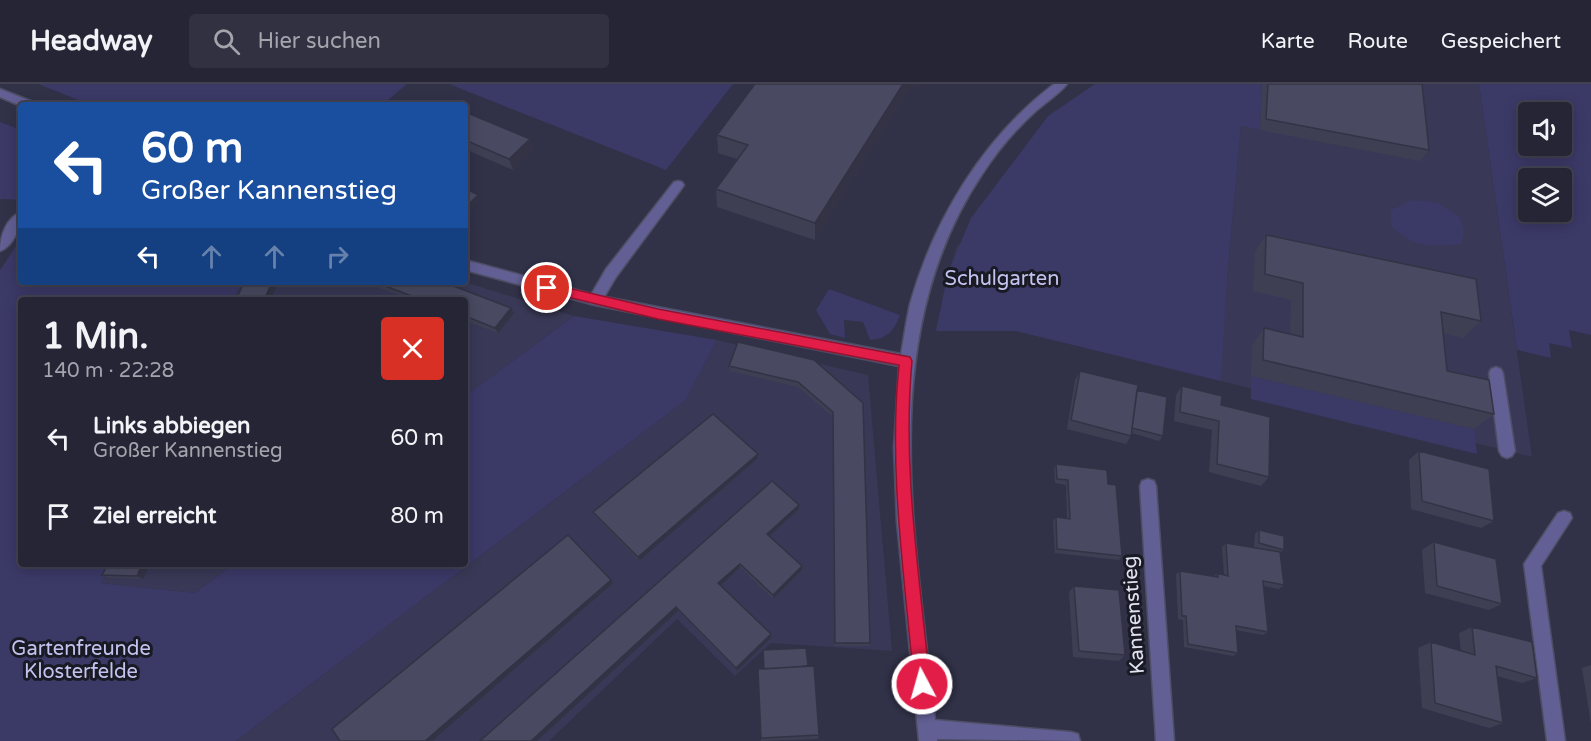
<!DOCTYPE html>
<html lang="de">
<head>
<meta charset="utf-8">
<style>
  :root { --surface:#252536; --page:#313142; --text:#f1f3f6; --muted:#a3a5ad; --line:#424251 }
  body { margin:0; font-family:"Varela Round",sans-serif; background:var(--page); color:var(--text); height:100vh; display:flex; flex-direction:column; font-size:22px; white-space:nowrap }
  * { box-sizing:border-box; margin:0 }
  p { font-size:20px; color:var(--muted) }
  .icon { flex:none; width:33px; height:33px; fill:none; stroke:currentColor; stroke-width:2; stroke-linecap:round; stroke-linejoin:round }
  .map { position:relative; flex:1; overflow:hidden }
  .side { position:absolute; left:18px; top:213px; width:450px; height:270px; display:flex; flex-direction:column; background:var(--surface); border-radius:6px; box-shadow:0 3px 15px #0003,0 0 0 2px var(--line) }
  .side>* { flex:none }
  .guide { position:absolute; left:18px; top:18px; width:450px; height:183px; border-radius:6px; box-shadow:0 3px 15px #0003,0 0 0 2px var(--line); background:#1a4fa0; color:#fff; overflow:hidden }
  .buttons { position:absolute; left:1518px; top:18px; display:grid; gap:12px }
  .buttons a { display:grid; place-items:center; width:54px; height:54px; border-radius:6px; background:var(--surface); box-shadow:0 3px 15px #0003,0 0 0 2px var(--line); font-size:30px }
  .pin { position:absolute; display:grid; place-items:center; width:51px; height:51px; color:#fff; margin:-26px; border:3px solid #fff; border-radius:50%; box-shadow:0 2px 6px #0007 }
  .me { position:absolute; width:66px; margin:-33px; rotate:354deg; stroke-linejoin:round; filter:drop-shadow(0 0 4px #0008) }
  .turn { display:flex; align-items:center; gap:21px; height:126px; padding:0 24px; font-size:27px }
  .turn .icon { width:78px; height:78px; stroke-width:2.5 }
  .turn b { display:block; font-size:42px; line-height:51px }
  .lanes { display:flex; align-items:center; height:57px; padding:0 24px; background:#0003; justify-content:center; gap:30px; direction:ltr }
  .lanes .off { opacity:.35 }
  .round { display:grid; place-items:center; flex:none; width:63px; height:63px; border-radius:6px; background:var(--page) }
  .summary { display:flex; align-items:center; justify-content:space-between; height:102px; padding:0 24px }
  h1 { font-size:36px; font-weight:700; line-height:45px }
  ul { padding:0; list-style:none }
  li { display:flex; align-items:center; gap:18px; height:78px; padding:0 24px }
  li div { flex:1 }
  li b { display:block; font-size:22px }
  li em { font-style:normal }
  header { display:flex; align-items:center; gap:36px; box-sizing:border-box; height:84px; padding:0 30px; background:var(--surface); border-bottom:2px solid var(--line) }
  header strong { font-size:28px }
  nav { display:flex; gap:33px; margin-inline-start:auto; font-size:21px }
  .search { width:420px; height:54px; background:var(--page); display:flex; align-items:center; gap:15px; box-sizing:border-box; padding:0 21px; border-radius:6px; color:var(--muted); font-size:22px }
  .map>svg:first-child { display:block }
</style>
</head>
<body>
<header>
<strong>Headway</strong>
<div class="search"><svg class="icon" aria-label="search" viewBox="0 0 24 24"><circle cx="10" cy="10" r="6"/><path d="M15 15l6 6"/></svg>Hier suchen</div>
<nav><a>Karte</a><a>Route</a><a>Gespeichert</a></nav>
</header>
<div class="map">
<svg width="1591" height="657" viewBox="0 0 1591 657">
  <rect width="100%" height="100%" fill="#313148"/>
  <!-- built -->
  <path fill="#393856" d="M1262,0H1479L1532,373L1016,247H936L948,189L958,160L1227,194L1241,42L1260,46Z
    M242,198H465L574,232L465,312V216H233Z
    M717,256L868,291L892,567L771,559L735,592L677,535L549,657H236L686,316Z
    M110,480H234L195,509L100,499Z"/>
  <!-- green -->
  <path fill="#3b3966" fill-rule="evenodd" d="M38,0H407L382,21H91Z
    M449,0H733L666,86Z
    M1095,0H1262L1260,46L1241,42L1227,195L1221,297L1016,247H936L948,189L971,134L1048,32Z
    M1479,0H1591V251L1569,246L1572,264L1549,259L1551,274L1517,266ZM1528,28H1562V62H1528ZM1562,94V128H1528V94Z
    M0,38L21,46V116L0,115Z
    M1411,116L1437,118L1460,133L1464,148L1461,160C1430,163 1415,164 1391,142V126Z
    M21,155V198H242L233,216H21V480H110L101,499L195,509L234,480H465V312L574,232L717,256L686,316L236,657H0V186Z
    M829,205L900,231C894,247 887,255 870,256L863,238L844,236L845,254L830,250L816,226Z
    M1251,292L1474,345L1477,370L1251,315Z"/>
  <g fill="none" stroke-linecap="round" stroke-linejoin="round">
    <!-- lane casing -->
    <g stroke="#4d4d63" stroke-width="3">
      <path id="lane" d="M678,97L682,98L684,101L682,104L616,193L600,220H590L588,216L606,185L674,98Z
        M1496,283L1501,285L1503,289L1515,367L1512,372L1507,374L1502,372L1499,367L1489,289L1491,285Z"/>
    </g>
    <!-- street casing -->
    <g stroke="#4d4d63" stroke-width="3">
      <path id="street" d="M1054,0H1067C1059,10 1046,18 1036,27C1016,45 998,66 983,89C873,252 916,454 935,636L1071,648L1078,650L1080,657L937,655V657H919L897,438L894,364L899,282L595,221L465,186V176L595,211L901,270C904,254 906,237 910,220C934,135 983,54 1054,0Z
        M0,5L33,18L35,21L21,22L0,13Z
        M21,128C21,142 14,162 0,167C0,153 6,134 21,128Z
        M1148,395L1154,397L1156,402L1174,657H1156L1140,402L1142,397Z
        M1564,427L1570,429L1572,434L1541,482L1565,657H1547L1524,480L1558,429Z"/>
    </g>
    <!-- lane -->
    <use href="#lane" fill="#615f93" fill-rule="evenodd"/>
    <!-- street -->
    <use href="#street" fill="#615f93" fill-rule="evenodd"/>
  </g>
  <!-- wall -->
  <path fill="#3f3f54" d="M755,0H921L909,6L815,156L717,123L716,105L737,75L718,69L717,51Z
    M1262,0H1422L1429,66L1420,77L1260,46Z
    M465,28L530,55L534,66L513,86L465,65Z
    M1266,151L1481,237L1463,254L1443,249L1447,287L1494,330L1474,345L1251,292L1252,261L1264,244L1290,250L1291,216L1253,207L1255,168Z
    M364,198H443L514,229L498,249L465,237V216H411Z
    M738,258L863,319L870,559L869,562H834L833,333L798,303L730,287L729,282Z
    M1080,287L1137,306L1163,352L1159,357L1132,349L1131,352L1126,360L1067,345L1075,296Z
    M1182,302L1221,321L1269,393L1261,402L1209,388L1212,346L1174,337L1176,311Z
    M1419,367L1494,437L1481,444L1411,425L1409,376Z
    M758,370V374L639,477L595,432L593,428Z
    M1056,380L1108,400L1122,472L1119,476L1055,469L1053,437L1056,433L1067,435L1066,401L1055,399L1054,385Z
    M799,421V425L769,452L802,486L773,515L740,483L720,501L771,554L737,587L678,527L480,657Z
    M1259,446L1284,466L1280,469L1284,501L1279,505L1264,502L1268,548L1263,551L1236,546L1238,569L1233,572L1184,563L1183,536L1178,535L1176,490L1180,487L1214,492L1217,489L1224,491L1222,463L1226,459L1266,466L1254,463L1255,450Z
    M1434,458L1502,520L1489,526L1425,509L1422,466Z
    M150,480L143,495L109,494L102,491Z
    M1074,502L1125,571L1119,577L1073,573L1069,508Z
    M1472,543L1537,594L1522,599L1497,592L1503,639L1489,644L1422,624L1418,564L1431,558L1461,567L1459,549Z
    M1591,581V640L1582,584Z
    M808,582L819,651L818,655L761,657V654Z"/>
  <!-- shaded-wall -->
  <path fill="#333345" d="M903,0H921L909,6L815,156V139Z
    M530,55L534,66L513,86L509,75Z
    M478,111L480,117L465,132V124Z
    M272,198H279L270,216H264Z
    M511,224L514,229L498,249L495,244Z
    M467,267L470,272L465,276V269Z
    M758,370V374L639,477L638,473Z
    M799,421V425L767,454V450Z
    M142,480H150L143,495L137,492Z
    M740,480V483L719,503L718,499Z
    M802,482V486L773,515V511Z
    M611,496L613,499L432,657H425Z
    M676,523L678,527L537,657H531Z
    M771,550V554L737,587L736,584Z"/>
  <!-- building -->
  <path fill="#494962" stroke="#333345" stroke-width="1.5" d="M755,0H903L815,139L716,105L748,61L717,51Z
    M1268,0H1422L1429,66L1266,35Z
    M465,28L530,55L509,75L465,56Z
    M465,104L478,111L465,124Z
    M1266,151L1476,195L1481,237L1441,228L1447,287L1489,296L1494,330L1263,276L1264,244L1303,253V199L1265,190Z
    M244,198H272L264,216H236Z
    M375,198H443L511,224L495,244L465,232V216H422Z
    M738,258L814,276L863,319L870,559H835L833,328L798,298L729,282Z
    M1080,287L1138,301L1131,352L1071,336Z
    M1182,302L1222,312L1221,321L1270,333L1269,393L1217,380L1219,337L1180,328Z
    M1137,306L1167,313L1163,352L1132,344Z
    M713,330L758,370L638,473L593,428Z
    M1419,367L1489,385L1494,437L1422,417Z
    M1056,380L1107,386L1108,400L1116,401L1122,472L1057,465L1056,433L1070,435L1068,396L1057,395Z
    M772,397L799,421L767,450L802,482L773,511L740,480L718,499L771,550L736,584L676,523L531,657H480Z
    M1259,446L1284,452V466L1259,459Z
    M568,451L611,496L425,657H340L332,645Z
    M1434,458L1496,475L1502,520L1437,502Z
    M1226,459L1280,468L1284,501L1263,497L1268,548L1236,542L1238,569L1188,560L1186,532H1182L1180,487L1218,493L1217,489L1228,492Z
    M108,480H142L137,492L102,491Z
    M1074,502L1119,506L1125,571L1079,567Z
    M1472,543L1532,558L1537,594L1496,582L1503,639L1435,619L1431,558L1475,571Z
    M806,564L808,582L764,585L763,566Z
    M814,582L819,651L761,654L758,585Z"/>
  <!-- route -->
  <path fill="#e11d48" stroke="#92132f" stroke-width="1.5" d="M547,199L658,225L910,273L912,277C902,385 920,493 930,600L928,606L922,608L916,606L914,600C905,494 888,387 899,281L658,235L543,207L541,204Z"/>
  <g text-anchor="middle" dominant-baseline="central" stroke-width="6" stroke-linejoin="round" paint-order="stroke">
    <!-- park labels -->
    <g font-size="20" fill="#c3c3ef" stroke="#1a1a25">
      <text x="1002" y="195">Schulgarten</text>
      <text x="81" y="565">Gartenfreunde<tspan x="81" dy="23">Klosterfelde</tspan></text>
    </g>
    <!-- street labels -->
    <g font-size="20" fill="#e2e3f2" stroke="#1a1a25">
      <text transform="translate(1134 531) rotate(-94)">Kannenstieg</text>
    </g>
  </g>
</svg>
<div class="buttons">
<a><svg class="icon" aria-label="sound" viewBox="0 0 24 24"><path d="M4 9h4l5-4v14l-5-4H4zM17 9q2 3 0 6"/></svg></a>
<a><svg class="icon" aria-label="layers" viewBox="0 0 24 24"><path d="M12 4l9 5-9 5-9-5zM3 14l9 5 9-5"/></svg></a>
</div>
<div class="pin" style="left:547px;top:204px;background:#d93025"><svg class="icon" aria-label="arrive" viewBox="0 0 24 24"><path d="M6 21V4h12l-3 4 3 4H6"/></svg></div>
<svg class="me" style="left:922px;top:600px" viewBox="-20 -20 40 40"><circle r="17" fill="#e11d48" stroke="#fff" stroke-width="3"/><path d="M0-11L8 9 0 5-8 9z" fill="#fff"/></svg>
<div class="guide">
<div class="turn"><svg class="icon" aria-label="left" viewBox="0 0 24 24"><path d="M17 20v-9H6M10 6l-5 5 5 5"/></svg><div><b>60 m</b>Großer Kannenstieg</div></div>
<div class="lanes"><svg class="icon" aria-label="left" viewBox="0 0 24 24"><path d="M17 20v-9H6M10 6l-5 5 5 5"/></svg><svg class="icon off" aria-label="ahead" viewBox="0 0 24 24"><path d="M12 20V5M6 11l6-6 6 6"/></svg><svg class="icon off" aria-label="ahead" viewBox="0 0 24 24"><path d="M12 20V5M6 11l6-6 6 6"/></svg><svg class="icon off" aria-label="right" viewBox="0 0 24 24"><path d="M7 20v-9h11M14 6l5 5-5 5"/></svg></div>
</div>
<section class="side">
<div class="summary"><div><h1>1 Min.</h1><p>140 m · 22:28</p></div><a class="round" style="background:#d93025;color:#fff"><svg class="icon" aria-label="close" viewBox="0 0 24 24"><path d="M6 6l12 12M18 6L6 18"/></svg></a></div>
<ul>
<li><svg class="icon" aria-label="left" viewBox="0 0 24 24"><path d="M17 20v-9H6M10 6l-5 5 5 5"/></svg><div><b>Links abbiegen</b><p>Großer Kannenstieg</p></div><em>60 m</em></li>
<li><svg class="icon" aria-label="arrive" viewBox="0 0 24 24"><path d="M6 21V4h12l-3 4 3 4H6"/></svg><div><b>Ziel erreicht</b></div><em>80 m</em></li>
</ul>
</section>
</div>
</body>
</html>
